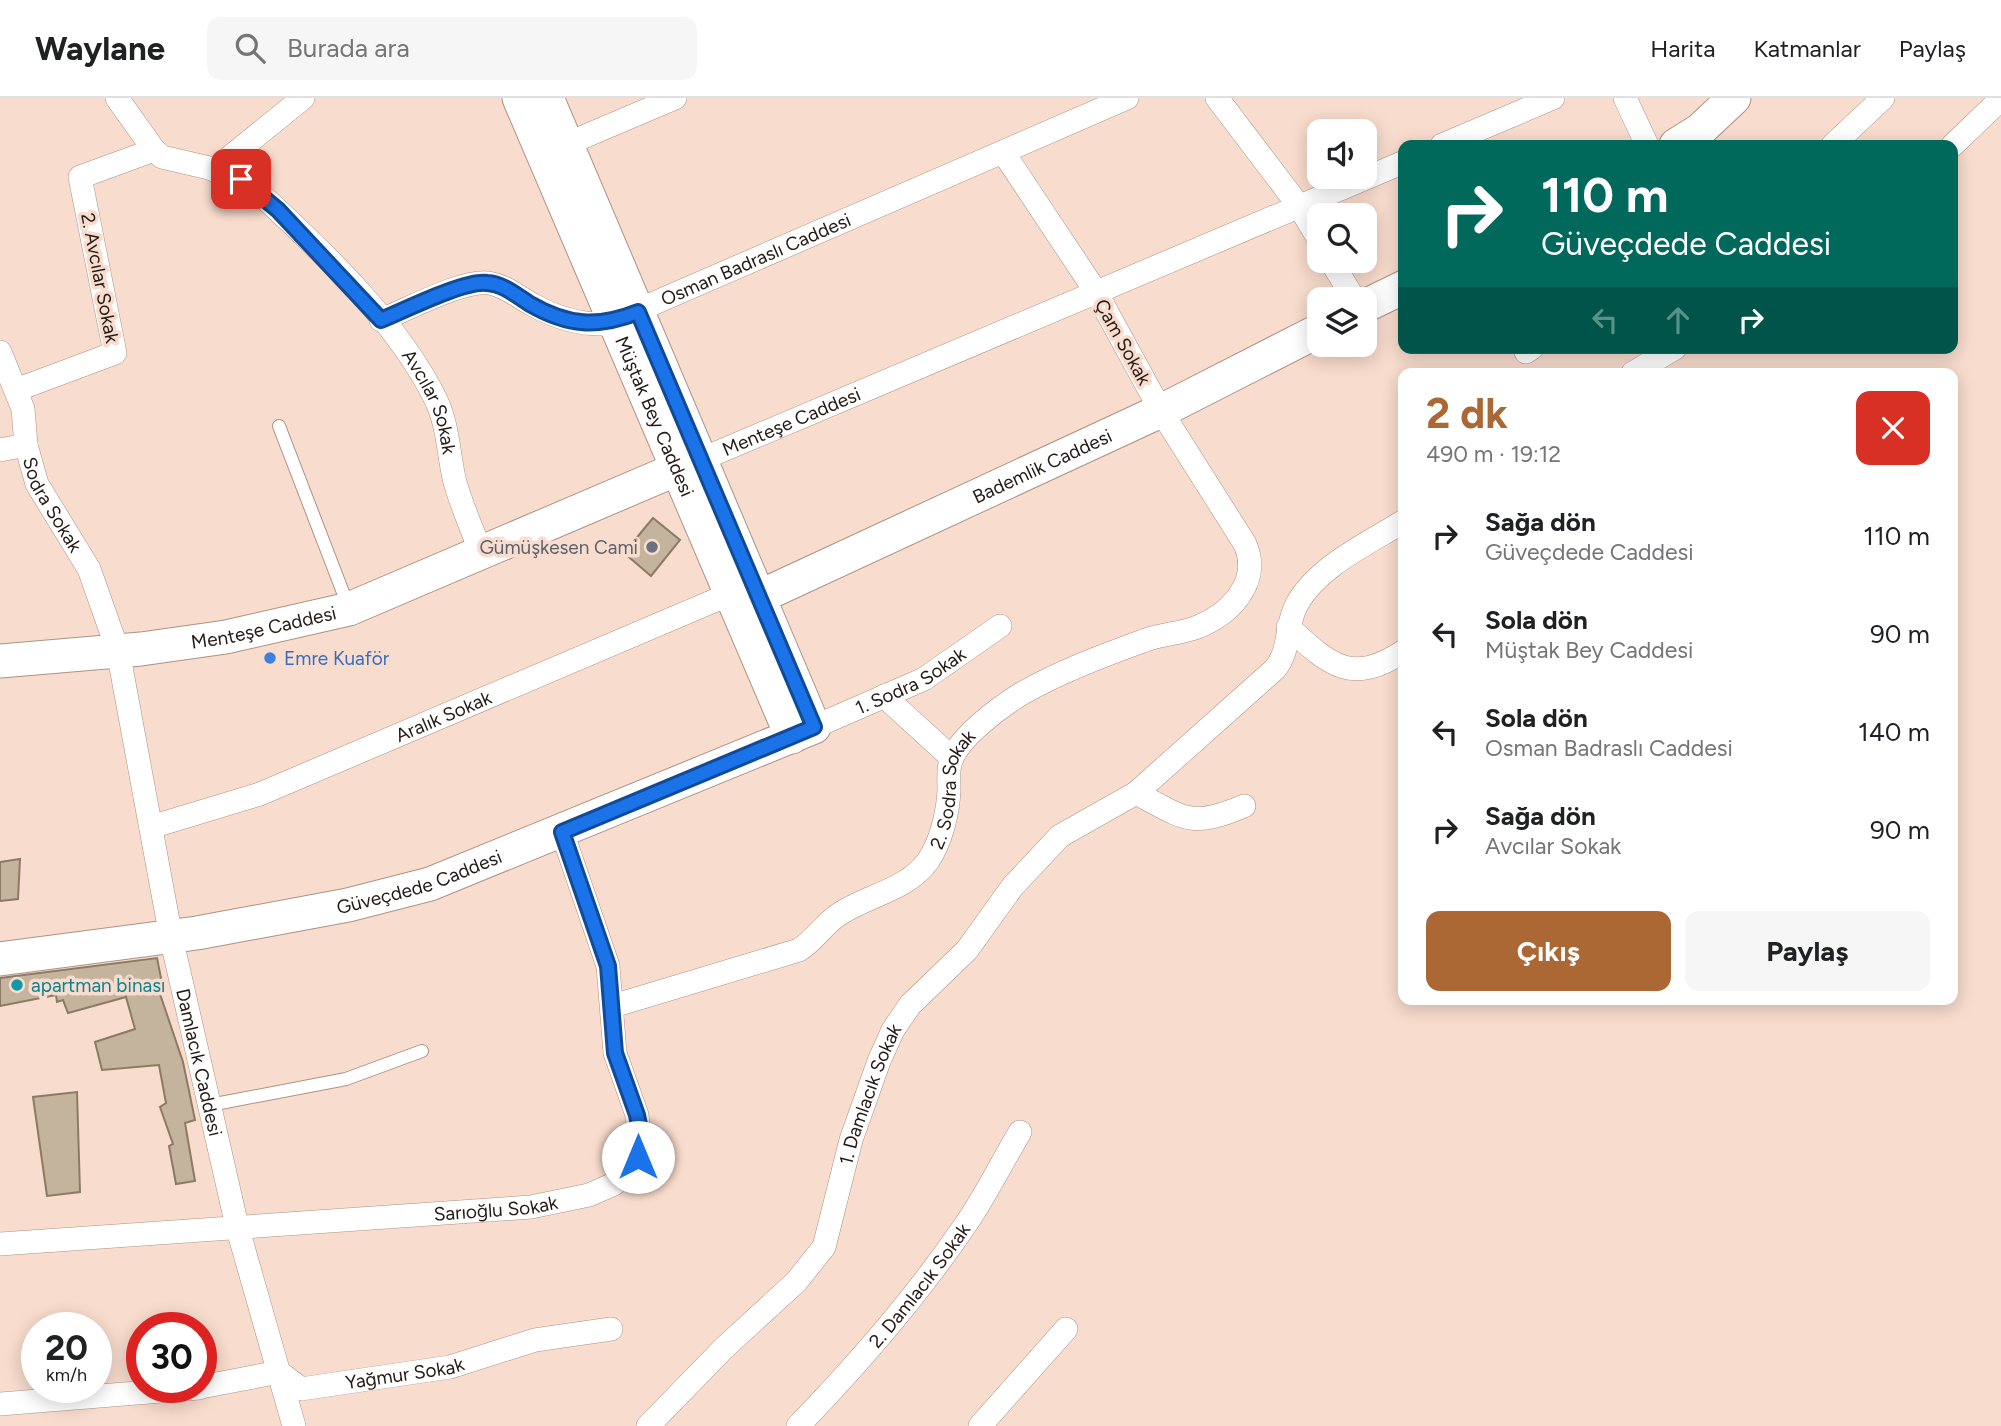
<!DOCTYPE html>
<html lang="tr">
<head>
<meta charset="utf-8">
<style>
  :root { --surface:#fff; --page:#f6f6f6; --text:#202124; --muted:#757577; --line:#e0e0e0; --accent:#ab6835 }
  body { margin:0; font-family:Figtree,sans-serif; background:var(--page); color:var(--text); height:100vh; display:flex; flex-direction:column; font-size:26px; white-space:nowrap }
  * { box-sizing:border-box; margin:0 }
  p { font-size:23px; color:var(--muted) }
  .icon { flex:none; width:38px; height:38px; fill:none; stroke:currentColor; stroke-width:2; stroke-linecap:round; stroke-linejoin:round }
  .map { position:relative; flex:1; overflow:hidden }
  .sheet { position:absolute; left:1398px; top:270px; width:560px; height:637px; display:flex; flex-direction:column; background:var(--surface); border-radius:14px; box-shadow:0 4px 18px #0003 }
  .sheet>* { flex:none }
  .guide { position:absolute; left:1398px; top:42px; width:560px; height:214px; border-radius:14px; box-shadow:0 4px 18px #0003; background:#00695c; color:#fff; overflow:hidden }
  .fabs { position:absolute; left:1307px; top:21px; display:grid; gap:14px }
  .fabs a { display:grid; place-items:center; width:70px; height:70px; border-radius:14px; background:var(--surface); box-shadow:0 4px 18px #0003; font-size:35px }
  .speed { position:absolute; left:21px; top:1214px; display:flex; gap:14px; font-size:35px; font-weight:700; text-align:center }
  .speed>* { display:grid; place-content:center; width:91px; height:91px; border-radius:50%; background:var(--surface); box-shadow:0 4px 18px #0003; line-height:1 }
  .speed small { font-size:18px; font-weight:400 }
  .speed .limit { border:10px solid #d22; background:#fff; color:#111 }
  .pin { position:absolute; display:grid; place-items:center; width:60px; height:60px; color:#fff; margin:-30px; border-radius:14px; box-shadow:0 4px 10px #0006 }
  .me { position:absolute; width:77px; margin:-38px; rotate:0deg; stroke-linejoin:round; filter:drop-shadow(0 0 5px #0008) }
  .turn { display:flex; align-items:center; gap:24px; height:147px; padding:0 28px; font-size:32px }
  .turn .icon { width:91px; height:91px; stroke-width:2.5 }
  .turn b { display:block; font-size:49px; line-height:60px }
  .lanes { display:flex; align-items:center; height:66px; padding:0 28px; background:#0003; justify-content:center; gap:35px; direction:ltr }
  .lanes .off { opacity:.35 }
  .round { display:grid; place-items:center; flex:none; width:74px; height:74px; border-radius:14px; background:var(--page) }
  .head { display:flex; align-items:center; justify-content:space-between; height:119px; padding:0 28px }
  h1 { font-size:42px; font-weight:700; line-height:52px; color:var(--accent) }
  .primary-button { display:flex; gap:14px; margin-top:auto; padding:14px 28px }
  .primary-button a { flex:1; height:80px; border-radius:14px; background:var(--accent); color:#fff; font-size:28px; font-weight:700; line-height:80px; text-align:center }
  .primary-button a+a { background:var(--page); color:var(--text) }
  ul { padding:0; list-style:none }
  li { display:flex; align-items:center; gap:21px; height:98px; padding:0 28px }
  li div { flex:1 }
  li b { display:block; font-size:26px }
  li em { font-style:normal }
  header { display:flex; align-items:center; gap:42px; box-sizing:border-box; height:98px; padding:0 35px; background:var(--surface); border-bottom:2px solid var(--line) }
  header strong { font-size:33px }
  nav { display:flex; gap:38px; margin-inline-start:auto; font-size:24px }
  .search { width:490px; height:63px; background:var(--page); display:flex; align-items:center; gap:18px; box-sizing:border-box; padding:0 24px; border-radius:14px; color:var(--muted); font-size:26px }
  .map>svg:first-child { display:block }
</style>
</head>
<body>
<header>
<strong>Waylane</strong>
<div class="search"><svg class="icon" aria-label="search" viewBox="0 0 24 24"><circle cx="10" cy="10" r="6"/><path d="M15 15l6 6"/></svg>Burada ara</div>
<nav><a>Harita</a><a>Katmanlar</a><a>Paylaş</a></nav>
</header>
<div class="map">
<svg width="2001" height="1328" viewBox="0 0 2001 1328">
  <rect width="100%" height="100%" fill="#f8dccd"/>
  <!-- building -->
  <path fill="#c5b49d" stroke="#8b7b65" stroke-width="2" d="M653,420L680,442L651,478L624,455Z
    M20,761L18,801L0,803V764Z
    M157,860L164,895L160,896L183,964L195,1022L185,1025L195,1083L176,1086L169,1048L173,1046L160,1009L166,1005L159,967L102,972L95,944L135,931L126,899L68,915L63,902L57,904L56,897L0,908V880Z
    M77,994L80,1094L47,1098L33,999Z"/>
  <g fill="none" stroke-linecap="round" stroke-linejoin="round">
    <!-- lane casing -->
    <g stroke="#ad9285" stroke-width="14">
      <path id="lane" d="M279,328L349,510
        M210,1007L346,981L422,953"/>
    </g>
    <!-- street casing -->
    <g stroke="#ad9285" stroke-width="24">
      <g id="street">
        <path id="s1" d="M117,0L154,52L162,59L222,73L241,81L257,93C319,150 399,225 436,302C448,327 448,353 454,380C460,405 472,430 481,455"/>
        <path d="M1217,0L1299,108L1320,143"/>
        <path d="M1625,0L1647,47"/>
        <path d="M1442,47L1553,0"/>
        <path d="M1833,47L1883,0"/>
        <path d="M1953,47L2001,1"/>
        <path d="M555,51L675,0"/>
        <path d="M214,72L303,0"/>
        <path d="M1331,163L1354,201"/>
        <path id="s2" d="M381,222C407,212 463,181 489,185C506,188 518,199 533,207C555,219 580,227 606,226L1127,0"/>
        <path id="s3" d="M0,254L23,311L26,347L37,386L89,471L118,553L171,839L237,1128L294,1328"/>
        <path d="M1526,254L1532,250"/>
        <path d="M1633,275L1675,250"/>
        <path d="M16,292L115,255L80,79L154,52"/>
        <path d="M0,352L26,347"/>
        <path id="s4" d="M688,367L1404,64"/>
        <path d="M1288,529C1330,567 1351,588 1404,553"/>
        <path d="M884,598L952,660"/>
        <path id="s5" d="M814,629L924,581L1000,528"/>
        <path d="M1136,695C1184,720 1190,731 1244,708"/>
        <path id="s6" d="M151,729L260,696L730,496"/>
        <path id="s7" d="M613,908L799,852C815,842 823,827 838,817C867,797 906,793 928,763C941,744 948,715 949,692C949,683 948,674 950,666C956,641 1000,609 1021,596C1059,574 1102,558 1143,543C1160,536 1178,536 1195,530C1229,517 1262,485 1245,446L1161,313L1096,194L1003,54"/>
        <path id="s8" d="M0,1146L531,1109L589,1097L614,1086L632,1070L638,1059L640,1046L637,1017L615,955L608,868L562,734"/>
        <path id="s9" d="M201,1289L279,1274L301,1291L450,1269L535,1242L611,1231"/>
        <path d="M0,1306L199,1290"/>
        <path id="s10" d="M648,1328L724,1250L796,1184L824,1149L851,1042L879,963L893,932L910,907L967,852L1013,788L1060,738L1136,695L1275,571C1291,552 1285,527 1297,506C1318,468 1369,445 1404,423"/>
        <path id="s11" d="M798,1328C858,1266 917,1198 966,1126C986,1097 1002,1064 1020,1034"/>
        <path d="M980,1328L1066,1231"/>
      </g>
    </g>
    <!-- secondary casing -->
    <g stroke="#ad9285" stroke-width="35">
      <g id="secondary">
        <path id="s12" d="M519,0L792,639"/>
        <path d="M1676,47L1700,32L1734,0"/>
        <path d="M1365,208L1404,189"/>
        <path id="s13" d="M759,499L1169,309L1320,232"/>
        <path id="s14" d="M0,563L141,551L226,539L349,511L677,371"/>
        <path id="s15" d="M0,861L197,835L348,807L430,786L814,629L547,0"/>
      </g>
    </g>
    <!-- lane -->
    <use href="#lane" stroke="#fff" stroke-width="12"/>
    <!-- street -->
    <use href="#street" stroke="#fff" stroke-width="23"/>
    <!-- secondary -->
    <use href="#secondary" stroke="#fff" stroke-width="33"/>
  </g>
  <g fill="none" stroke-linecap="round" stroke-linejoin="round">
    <!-- route casing -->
    <g stroke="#114b97" stroke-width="18">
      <path id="route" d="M241,81L278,112L381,222C405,212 465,182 487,185C504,186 517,198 530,206C568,228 598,230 638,214L814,629L562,734L608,868L615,955L637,1017L640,1032L638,1059"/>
    </g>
    <!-- route -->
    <use href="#route" stroke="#1a73e8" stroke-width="12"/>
  </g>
  <!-- markers -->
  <circle fill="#6b7280" stroke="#f8dccd" stroke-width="2.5" cx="652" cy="449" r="7"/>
  <circle fill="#3f7fe0" stroke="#f8dccd" stroke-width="2.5" cx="270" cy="560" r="7"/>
  <circle fill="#0f9aa8" stroke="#f8dccd" stroke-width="2.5" cx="17" cy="887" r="7"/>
  <g text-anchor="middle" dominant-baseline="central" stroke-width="7" stroke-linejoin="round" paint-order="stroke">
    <!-- street labels -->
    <g font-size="19" fill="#251b16" stroke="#f8dccd">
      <text stroke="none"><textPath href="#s2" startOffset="404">Osman Badraslı Caddesi</textPath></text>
      <text transform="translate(100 180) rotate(79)">2. Avcılar Sokak</text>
      <text transform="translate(1123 244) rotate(61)">Çam Sokak</text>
      <text stroke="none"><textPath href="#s1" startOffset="453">Avcılar Sokak</textPath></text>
      <text stroke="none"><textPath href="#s12" startOffset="346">Müştak Bey Caddesi</textPath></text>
      <text stroke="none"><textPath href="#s4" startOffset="112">Menteşe Caddesi</textPath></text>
      <text stroke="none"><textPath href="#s13" startOffset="312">Bademlik Caddesi</textPath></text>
      <text stroke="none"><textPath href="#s3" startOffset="163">Sodra Sokak</textPath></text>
      <text stroke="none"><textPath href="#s14" startOffset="266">Menteşe Caddesi</textPath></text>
      <text stroke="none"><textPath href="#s5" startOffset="107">1. Sodra Sokak</textPath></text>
      <text stroke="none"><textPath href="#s6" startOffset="313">Aralık Sokak</textPath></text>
      <text stroke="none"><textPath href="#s7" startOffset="430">2. Sodra Sokak</textPath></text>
      <text stroke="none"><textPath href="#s15" startOffset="427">Güveçdede Caddesi</textPath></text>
      <text stroke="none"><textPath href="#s3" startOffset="744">Damlacık Caddesi</textPath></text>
      <text stroke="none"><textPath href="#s10" startOffset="411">1. Damlacık Sokak</textPath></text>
      <text stroke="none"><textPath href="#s8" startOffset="497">Sarıoğlu Sokak</textPath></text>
      <text stroke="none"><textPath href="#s11" startOffset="186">2. Damlacık Sokak</textPath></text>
      <text stroke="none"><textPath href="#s9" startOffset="212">Yağmur Sokak</textPath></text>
    </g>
    <!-- worship labels -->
    <g font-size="19" fill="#5b616d" stroke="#f8dccd" text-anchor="end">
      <text x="638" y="449">Gümüşkesen Cami</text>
    </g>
    <!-- shop labels -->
    <g font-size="19" fill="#366cbe" stroke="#f8dccd" text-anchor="start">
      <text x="284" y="560">Emre Kuaför</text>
    </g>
    <!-- culture labels -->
    <g font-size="19" fill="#0d838f" stroke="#f8dccd" text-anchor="start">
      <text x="31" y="887">apartman binası</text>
    </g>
  </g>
</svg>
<div class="fabs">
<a><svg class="icon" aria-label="sound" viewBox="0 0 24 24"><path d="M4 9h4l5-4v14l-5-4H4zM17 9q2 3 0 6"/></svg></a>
<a><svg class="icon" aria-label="search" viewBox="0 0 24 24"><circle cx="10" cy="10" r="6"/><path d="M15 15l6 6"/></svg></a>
<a><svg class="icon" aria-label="layers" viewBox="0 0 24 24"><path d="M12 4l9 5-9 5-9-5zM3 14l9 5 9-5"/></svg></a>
</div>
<div class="speed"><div>20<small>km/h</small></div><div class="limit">30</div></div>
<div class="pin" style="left:241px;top:81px;background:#d93025"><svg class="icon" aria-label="arrive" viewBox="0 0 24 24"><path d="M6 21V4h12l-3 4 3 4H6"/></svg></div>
<svg class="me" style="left:638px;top:1059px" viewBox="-20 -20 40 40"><circle r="19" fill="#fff"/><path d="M0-13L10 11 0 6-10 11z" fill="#1a73e8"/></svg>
<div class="guide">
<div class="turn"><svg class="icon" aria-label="right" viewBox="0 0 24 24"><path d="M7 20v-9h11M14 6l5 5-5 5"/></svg><div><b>110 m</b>Güveçdede Caddesi</div></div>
<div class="lanes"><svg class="icon off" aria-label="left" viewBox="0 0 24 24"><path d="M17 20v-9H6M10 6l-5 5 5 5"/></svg><svg class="icon off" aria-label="ahead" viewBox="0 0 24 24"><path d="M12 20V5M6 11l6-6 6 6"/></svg><svg class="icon" aria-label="right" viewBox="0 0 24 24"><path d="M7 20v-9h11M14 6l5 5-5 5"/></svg></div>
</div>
<section class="sheet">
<div class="head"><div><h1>2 dk</h1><p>490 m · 19:12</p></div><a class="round" style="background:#d93025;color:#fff"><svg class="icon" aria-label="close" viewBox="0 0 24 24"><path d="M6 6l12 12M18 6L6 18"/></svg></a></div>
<ul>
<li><svg class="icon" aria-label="right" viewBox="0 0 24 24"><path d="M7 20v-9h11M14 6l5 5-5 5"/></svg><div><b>Sağa dön</b><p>Güveçdede Caddesi</p></div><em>110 m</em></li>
<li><svg class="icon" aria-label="left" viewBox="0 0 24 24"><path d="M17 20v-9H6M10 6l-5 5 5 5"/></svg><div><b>Sola dön</b><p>Müştak Bey Caddesi</p></div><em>90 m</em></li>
<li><svg class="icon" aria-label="left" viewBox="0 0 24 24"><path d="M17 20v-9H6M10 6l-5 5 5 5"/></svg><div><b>Sola dön</b><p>Osman Badraslı Caddesi</p></div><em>140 m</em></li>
<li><svg class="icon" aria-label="right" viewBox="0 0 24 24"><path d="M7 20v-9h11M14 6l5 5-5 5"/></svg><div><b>Sağa dön</b><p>Avcılar Sokak</p></div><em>90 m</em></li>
</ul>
<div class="primary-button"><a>Çıkış</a><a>Paylaş</a></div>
</section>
</div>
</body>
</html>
